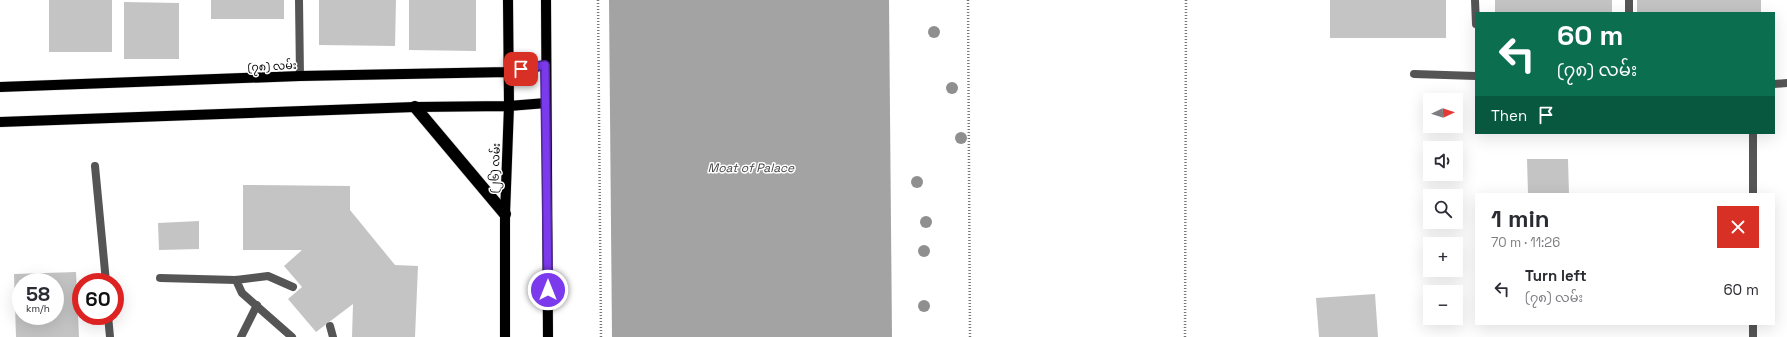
<!DOCTYPE html>
<html lang="en">
<head>
<meta charset="utf-8">
<style>
  :root { --surface:#fff; --page:#f2f2f3; --text:#2b2b33; --muted:#7c7c81 }
  body { margin:0; font-family:"Space Grotesk","Noto Sans Myanmar",sans-serif; background:var(--page); color:var(--text); height:100vh; display:flex; flex-direction:column; font-size:15px; white-space:nowrap }
  * { box-sizing:border-box; margin:0 }
  p { font-size:13px; color:var(--muted) }
  .icon { flex:none; width:22px; height:22px; fill:none; stroke:currentColor; stroke-width:2; stroke-linecap:round; stroke-linejoin:round }
  .map { position:relative; flex:1; overflow:hidden }
  .details { position:absolute; left:1475px; top:193px; width:300px; height:132px; display:flex; flex-direction:column; background:var(--surface); border-radius:0px; box-shadow:0 4px 16px #0002 }
  .details>* { flex:none }
  .hud { position:absolute; left:1475px; top:12px; width:300px; height:122px; border-radius:0px; box-shadow:0 4px 16px #0002; background:#0b6e4f; color:#fff; overflow:hidden }
  .needle { width:26px; rotate:86deg }
  .controls { position:absolute; left:1423px; top:93px; display:grid; gap:8px }
  .controls a { display:grid; place-items:center; width:40px; height:40px; border-radius:0px; background:var(--surface); box-shadow:0 4px 16px #0002; font-size:20px }
  .speed { position:absolute; left:12px; top:273px; display:flex; gap:8px; font-size:20px; font-weight:700; text-align:center }
  .speed>* { display:grid; place-content:center; width:52px; height:52px; border-radius:50%; background:var(--surface); box-shadow:0 4px 16px #0002; line-height:1 }
  .speed small { font-size:10px; font-weight:400 }
  .speed .limit { border:6px solid #d22; background:#fff; color:#111 }
  .pin { position:absolute; display:grid; place-items:center; width:34px; height:34px; color:#fff; margin:-17px; border-radius:8px; box-shadow:0 2px 6px #0006 }
  .me { position:absolute; width:44px; margin:-22px; rotate:0deg; stroke-linejoin:round; filter:drop-shadow(0 0 3px #0008) }
  .turn { display:flex; align-items:center; gap:14px; height:84px; padding:0 16px; font-size:18px }
  .turn .icon { width:52px; height:52px; stroke-width:2.5 }
  .turn b { display:block; font-size:28px; line-height:34px }
  .then { display:flex; align-items:center; height:38px; padding:0 16px; background:#0003; gap:8px; font-size:15px }
  .round { display:grid; place-items:center; flex:none; width:42px; height:42px; border-radius:0px; background:var(--page) }
  .summary { display:flex; align-items:center; justify-content:space-between; height:68px; padding:0 16px }
  h1 { font-size:24px; font-weight:700; line-height:30px }
  ul { padding:0; list-style:none }
  li { display:flex; align-items:center; gap:12px; height:56px; padding:0 16px }
  li div { flex:1 }
  li b { display:block; font-size:15px }
  li em { font-style:normal }
  .map>svg:first-child { display:block }
</style>
</head>
<body>
<div class="map">
<svg width="1787" height="337" viewBox="0 0 1787 337">
  <rect width="100%" height="100%" fill="#fff"/>
  <!-- water -->
  <path fill="#a3a3a3" d="M609,0H889L892,337H612Z"/>
  <!-- building -->
  <path fill="#c4c4c4" fill-rule="evenodd" d="M49,0H112V52H49Z
    M211,0H284V19H211Z
    M319,0H396L395,46L319,45Z
    M409,0H476V51L409,50Z
    M1330,0H1446V38H1330Z
    M1495,0H1612V13H1495Z
    M1637,0H1761V13H1637Z
    M124,2L179,3V59H124Z
    M1527,159H1568L1569,194H1528Z
    M243,185L350,186V210L395,265L418,266L415,337H352L353,304L316,332L288,299L302,287L284,266L302,250H243Z
    M199,221V249L159,250L158,223Z
    M76,272L79,337H16L14,274ZM21,282H55V316H21Z
    M1375,294L1378,337H1319L1316,298Z"/>
  <g fill="none" stroke-linecap="round" stroke-linejoin="round">
    <!-- primary casing -->
    <g stroke="#dbdbdb" stroke-width="11">
      <path id="primary" d="M546,0L548,337
        M0,87L300,76L508,72L545,65
        M0,122L415,107L509,106L546,103
        M505,337V214L509,106L508,0"/>
    </g>
    <!-- highway casing -->
    <g stroke="#dbdbdb" stroke-width="13">
      <path id="highway" d="M415,107L505,214"/>
    </g>
    <!-- path -->
    <path stroke="#777" stroke-width="2.5" stroke-dasharray="1 2" stroke-linecap="butt" d="M598,0L601,337
      M968,0L970,337
      M1185,337L1186,0"/>
    <!-- lane -->
    <path stroke="#555" stroke-width="8" d="M95,166L106,282
      M160,278L236,280L268,276L293,287
      M236,280L242,293L292,337
      M108,316L110,337
      M330,326L333,337
      M241,337L257,305"/>
    <!-- street -->
    <path stroke="#555" stroke-width="8" d="M299,0L300,76
      M1475,0L1476,24
      M1629,0V13
      M1414,74L1476,76
      M1774,84L1787,83
      M1753,133V194
      M1753,324V337"/>
    <!-- primary -->
    <use href="#primary" stroke="#000" stroke-width="10"/>
    <!-- highway -->
    <use href="#highway" stroke="#000" stroke-width="12"/>
  </g>
  <!-- trees -->
  <g fill="#8f8f8f">
    <circle cx="934" cy="32" r="6"/>
    <circle cx="952" cy="88" r="6"/>
    <circle cx="961" cy="138" r="6"/>
    <circle cx="917" cy="182" r="6"/>
    <circle cx="926" cy="222" r="6"/>
    <circle cx="924" cy="251" r="6"/>
    <circle cx="924" cy="306" r="6"/>
  </g>
  <g fill="none" stroke-linecap="round" stroke-linejoin="round">
    <!-- route casing -->
    <g stroke="#51269a" stroke-width="10">
      <path id="route" d="M521,69L545,65L548,290"/>
    </g>
    <!-- route -->
    <use href="#route" stroke="#7c3aed" stroke-width="7"/>
  </g>
  <g text-anchor="middle" dominant-baseline="central" stroke-width="3" stroke-linejoin="round" paint-order="stroke">
    <!-- street labels -->
    <g font-size="11" fill="#000" stroke="#fff">
      <text transform="translate(272 66) rotate(-3)">(၇၈) လမ်း</text>
      <text transform="translate(495 168) rotate(-88)">(၂၆) လမ်း</text>
    </g>
    <!-- water labels -->
    <g font-size="12" font-style="italic" fill="#444" stroke="#fff">
      <text x="751" y="168">Moat of Palace</text>
    </g>
  </g>
</svg>
<div class="controls">
<a><svg class="needle" viewBox="-14 -14 28 28"><path d="M0-13l5 13h-10z" fill="#e53935"/><path d="M0 13l5-13h-10z" fill="#7c7c81"/></svg></a>
<a><svg class="icon" aria-label="sound" viewBox="0 0 24 24"><path d="M4 9h4l5-4v14l-5-4H4zM17 9q2 3 0 6"/></svg></a>
<a><svg class="icon" aria-label="search" viewBox="0 0 24 24"><circle cx="10" cy="10" r="6"/><path d="M15 15l6 6"/></svg></a>
<a>+</a>
<a>−</a>
</div>
<div class="speed"><div>58<small>km/h</small></div><div class="limit">60</div></div>
<div class="pin" style="left:521px;top:69px;background:#d93025"><svg class="icon" aria-label="arrive" viewBox="0 0 24 24"><path d="M6 21V4h12l-3 4 3 4H6"/></svg></div>
<svg class="me" style="left:548px;top:290px" viewBox="-20 -20 40 40"><circle r="17" fill="#7c3aed" stroke="#fff" stroke-width="3"/><path d="M0-11L8 9 0 5-8 9z" fill="#fff"/></svg>
<div class="hud">
<div class="turn"><svg class="icon" aria-label="left" viewBox="0 0 24 24"><path d="M17 20v-9H6M10 6l-5 5 5 5"/></svg><div><b>60 m</b>(၇၈) လမ်း</div></div>
<div class="then">Then<svg class="icon" aria-label="arrive" viewBox="0 0 24 24"><path d="M6 21V4h12l-3 4 3 4H6"/></svg></div>
</div>
<section class="details">
<div class="summary"><div><h1>1 min</h1><p>70 m · 11:26</p></div><a class="round" style="background:#d93025;color:#fff"><svg class="icon" aria-label="close" viewBox="0 0 24 24"><path d="M6 6l12 12M18 6L6 18"/></svg></a></div>
<ul>
<li><svg class="icon" aria-label="left" viewBox="0 0 24 24"><path d="M17 20v-9H6M10 6l-5 5 5 5"/></svg><div><b>Turn left</b><p>(၇၈) လမ်း</p></div><em>60 m</em></li>
</ul>
</section>
</div>
</body>
</html>
